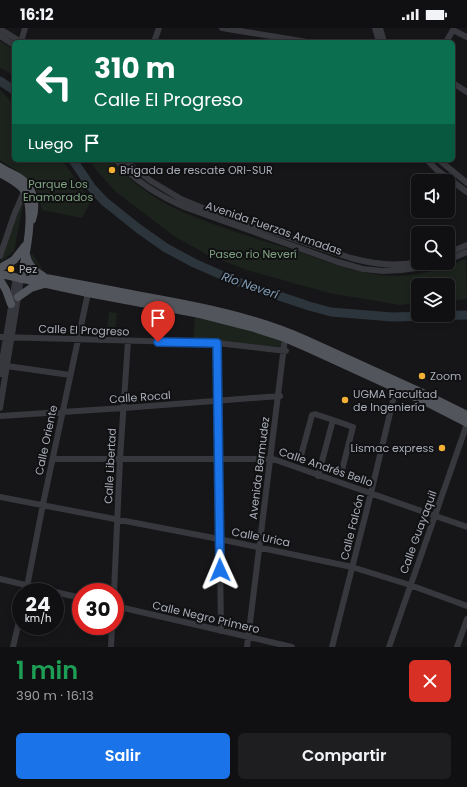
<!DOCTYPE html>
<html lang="es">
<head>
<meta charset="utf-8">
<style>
  :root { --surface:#101012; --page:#1e1e20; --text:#f1f3f6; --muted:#9c9d9f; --line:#303032; --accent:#1a73e8 }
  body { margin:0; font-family:Poppins,sans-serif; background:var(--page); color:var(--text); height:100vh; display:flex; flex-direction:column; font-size:15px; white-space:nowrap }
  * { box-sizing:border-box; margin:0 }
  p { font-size:13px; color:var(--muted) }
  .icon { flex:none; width:22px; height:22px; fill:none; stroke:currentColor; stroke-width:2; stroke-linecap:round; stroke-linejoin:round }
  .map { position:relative; height:619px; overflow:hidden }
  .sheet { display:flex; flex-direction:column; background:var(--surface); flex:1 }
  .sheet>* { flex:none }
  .hud { position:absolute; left:12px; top:12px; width:443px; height:122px; border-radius:6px; box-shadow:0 2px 6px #0003,0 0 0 1px var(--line); background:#0b6e4f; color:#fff; overflow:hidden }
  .tools { position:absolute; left:411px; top:146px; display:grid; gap:8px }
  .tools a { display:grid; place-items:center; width:44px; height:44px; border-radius:6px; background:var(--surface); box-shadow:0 2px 6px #0003,0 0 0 1px var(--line); font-size:20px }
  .speed { position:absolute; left:12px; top:555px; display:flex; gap:8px; font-size:20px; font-weight:700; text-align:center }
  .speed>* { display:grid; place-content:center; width:52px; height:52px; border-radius:50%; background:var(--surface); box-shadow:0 2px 6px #0003,0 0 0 1px var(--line); line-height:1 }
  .speed small { font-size:10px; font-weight:400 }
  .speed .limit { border:6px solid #d22; background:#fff; color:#111 }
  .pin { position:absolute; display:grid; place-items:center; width:34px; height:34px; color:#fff; margin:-41px -17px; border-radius:50% 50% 50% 0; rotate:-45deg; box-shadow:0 0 4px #0007 }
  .pin .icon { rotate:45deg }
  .me { position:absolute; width:44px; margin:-22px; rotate:359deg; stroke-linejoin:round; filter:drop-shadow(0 0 3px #0008) }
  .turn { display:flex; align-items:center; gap:14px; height:84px; padding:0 16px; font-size:18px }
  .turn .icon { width:52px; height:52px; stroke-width:2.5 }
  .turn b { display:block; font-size:28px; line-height:34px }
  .then { display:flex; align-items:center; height:38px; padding:0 16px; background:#0003; gap:8px; font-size:15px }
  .round { display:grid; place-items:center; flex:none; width:42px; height:42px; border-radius:6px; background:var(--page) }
  .summary { display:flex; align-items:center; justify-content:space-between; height:68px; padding:0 16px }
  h1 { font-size:24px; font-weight:600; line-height:30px; color:#1e9e55 }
  .button { display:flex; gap:8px; margin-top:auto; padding:8px 16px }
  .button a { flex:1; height:46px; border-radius:6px; background:var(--accent); color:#fff; font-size:16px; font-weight:600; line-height:46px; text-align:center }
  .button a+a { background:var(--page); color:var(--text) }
  .status { display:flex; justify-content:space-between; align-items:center; height:28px; padding:0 20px; background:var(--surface); direction:ltr }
  .status svg { height:11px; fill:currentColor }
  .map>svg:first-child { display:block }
</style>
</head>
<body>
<div class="status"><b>16:12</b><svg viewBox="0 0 49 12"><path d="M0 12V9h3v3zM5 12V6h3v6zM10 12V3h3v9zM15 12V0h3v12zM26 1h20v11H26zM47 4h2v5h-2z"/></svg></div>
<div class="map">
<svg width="467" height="619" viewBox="0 0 467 619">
  <rect width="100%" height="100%" fill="#161618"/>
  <!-- green -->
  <path fill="#1c231d" d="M0,13L14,22V50L7,43L0,40Z
    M0,62L14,76V132H62L91,173L82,190L42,182L36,161L20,145L0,132Z
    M89,132H110C128,150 148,167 170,178C210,197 254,210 296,223C329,234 361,248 396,248C421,248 444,240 466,231L467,271L448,273V257H418V275L400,277L329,265L247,242L208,227L174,208L116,164L97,143Z
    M24,172L14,223L0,235L6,213Z
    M32,225L43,242L39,241L31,231L30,226Z
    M109,284L117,285L115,301H107Z
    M195,288L218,293L282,312L281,319L218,313L193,312Z"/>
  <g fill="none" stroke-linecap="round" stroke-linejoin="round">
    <!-- river -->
    <path stroke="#2c353c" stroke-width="9" d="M0,53L14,62
      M73,132L91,159L104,173L139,201L166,220L194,235L235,253L309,278L331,284L392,289L467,287"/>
    <!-- minor -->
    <path stroke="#37383d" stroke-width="6" d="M222,0L307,14
      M375,0L379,14
      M380,0L384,14
      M0,1L21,14
      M0,8L14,17
      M21,14L25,0
      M154,14L159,0
      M446,14L453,2L467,9
      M453,55L467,64
      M116,132C135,153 161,169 187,180L338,234L363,241L383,243L401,242L423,239L440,235
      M124,132L151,153L181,171L210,183L351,230C373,236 396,239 418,234
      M427,132L437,142L467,164
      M439,132L467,155
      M448,225L467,217
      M0,228L14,187L24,164
      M448,232L467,224
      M0,309L217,315L286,323
      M217,315L221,603
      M7,338L70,347
      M0,346L16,249
      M0,380L21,251
      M0,388L124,380L280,368
      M333,392L353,399L341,446
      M53,431H273L467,499
      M300,431L312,387L315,386L333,392L318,448
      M0,469L219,511L352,539L410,557L467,578
      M0,551L81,570
      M26,564L43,476L88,265
      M114,564L120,431L128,313
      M115,578L292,619
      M13,619L21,585
      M111,619L112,598
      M247,619L285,310
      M332,619L371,465L396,360
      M389,619L467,396
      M457,619L467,591"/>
    <!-- major -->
    <path stroke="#53555c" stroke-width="8" d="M0,139C6,143 14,146 20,150C34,159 37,177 32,192
      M0,145C8,150 17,154 23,161C37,180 25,229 21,251
      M26,227C28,237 34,243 43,248
      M0,240L14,232L25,218
      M0,246L88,265L200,286L251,299L285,310L308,320L424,373L467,395
      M33,248C71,254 109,262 147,269C202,279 255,289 306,312L427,367L467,387
      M0,252L6,262L11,276
      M18,269L31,260L44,256"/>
  </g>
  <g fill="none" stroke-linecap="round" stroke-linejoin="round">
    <!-- route casing -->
    <g stroke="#114b97" stroke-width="10">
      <path id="route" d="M158,314L217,315L220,542"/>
    </g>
    <!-- route -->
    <use href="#route" stroke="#1a73e8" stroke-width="7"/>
  </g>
  <!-- markers -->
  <g fill="#f2b134" stroke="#111113" stroke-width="1.5">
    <circle cx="112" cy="142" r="4"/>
    <circle cx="11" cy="241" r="4"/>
    <circle cx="422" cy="348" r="4"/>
    <circle cx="345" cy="372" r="4"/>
    <circle cx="442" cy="420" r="4"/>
  </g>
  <g text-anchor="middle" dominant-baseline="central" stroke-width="4" stroke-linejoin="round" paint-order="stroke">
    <!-- poi labels -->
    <g font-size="11" fill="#a8adb8" stroke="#111113" text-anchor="start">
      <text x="120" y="142">Brigada de rescate ORI-SUR</text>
      <text x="19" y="241">Pez</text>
      <text x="430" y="348">Zoom</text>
      <text x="353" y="366">UGMA Facultad<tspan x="353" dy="13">de Ingeniería</tspan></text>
      <text x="434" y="420" text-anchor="end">Lismac express</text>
    </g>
    <!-- park labels -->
    <g font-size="11" fill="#7fa381" stroke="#111113">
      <text x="58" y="156">Parque Los<tspan x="58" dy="13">Enamorados</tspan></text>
      <text x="253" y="226">Paseo rio Neverí</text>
    </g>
    <!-- street labels -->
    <g font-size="11" fill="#a8adb8" stroke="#111113">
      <text transform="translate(274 200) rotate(19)">Avenida Fuerzas Armadas</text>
      <text transform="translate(84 302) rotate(2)">Calle El Progreso</text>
      <text transform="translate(140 369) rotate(-4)">Calle Rocal</text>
      <text transform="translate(46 412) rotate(-78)">Calle Oriente</text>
      <text transform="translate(110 438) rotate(-87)">Calle Libertad</text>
      <text transform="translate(326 439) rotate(19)">Calle Andrés Bello</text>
      <text transform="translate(259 440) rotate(-83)">Avenida Bermudez</text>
      <text transform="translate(352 499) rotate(-76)">Calle Falcón</text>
      <text transform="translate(418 504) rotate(-70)">Calle Guayaquil</text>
      <text transform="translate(261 509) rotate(11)">Calle Urica</text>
      <text transform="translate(206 589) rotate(13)">Calle Negro Primero</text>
    </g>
    <!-- water labels -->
    <g font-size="12" font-style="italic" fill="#7f9bb3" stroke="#111113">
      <text transform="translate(250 257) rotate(19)">Río Neverí</text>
    </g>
  </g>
</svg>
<div class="tools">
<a><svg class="icon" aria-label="sound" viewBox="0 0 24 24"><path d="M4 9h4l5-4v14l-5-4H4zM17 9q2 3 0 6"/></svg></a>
<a><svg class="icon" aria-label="search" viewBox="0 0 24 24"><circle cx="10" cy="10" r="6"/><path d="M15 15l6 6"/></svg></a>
<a><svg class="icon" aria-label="layers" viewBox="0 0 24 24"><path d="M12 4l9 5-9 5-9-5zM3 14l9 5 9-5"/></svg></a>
</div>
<div class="speed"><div>24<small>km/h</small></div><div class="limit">30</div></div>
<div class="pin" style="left:158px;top:314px;background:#d93025"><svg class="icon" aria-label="arrive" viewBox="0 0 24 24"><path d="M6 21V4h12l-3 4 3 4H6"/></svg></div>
<svg class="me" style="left:220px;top:542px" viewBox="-20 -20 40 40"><path d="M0-17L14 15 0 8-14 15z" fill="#1a73e8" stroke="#fff" stroke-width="4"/></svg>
<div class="hud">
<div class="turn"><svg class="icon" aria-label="left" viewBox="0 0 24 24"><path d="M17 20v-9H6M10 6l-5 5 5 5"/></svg><div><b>310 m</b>Calle El Progreso</div></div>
<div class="then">Luego<svg class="icon" aria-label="arrive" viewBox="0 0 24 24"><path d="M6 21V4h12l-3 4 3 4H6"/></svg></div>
</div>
</div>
<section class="sheet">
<div class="summary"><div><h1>1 min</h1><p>390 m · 16:13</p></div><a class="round" style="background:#d93025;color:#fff"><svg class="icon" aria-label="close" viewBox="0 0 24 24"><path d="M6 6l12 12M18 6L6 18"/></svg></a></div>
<div class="button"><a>Salir</a><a>Compartir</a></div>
</section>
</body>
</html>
